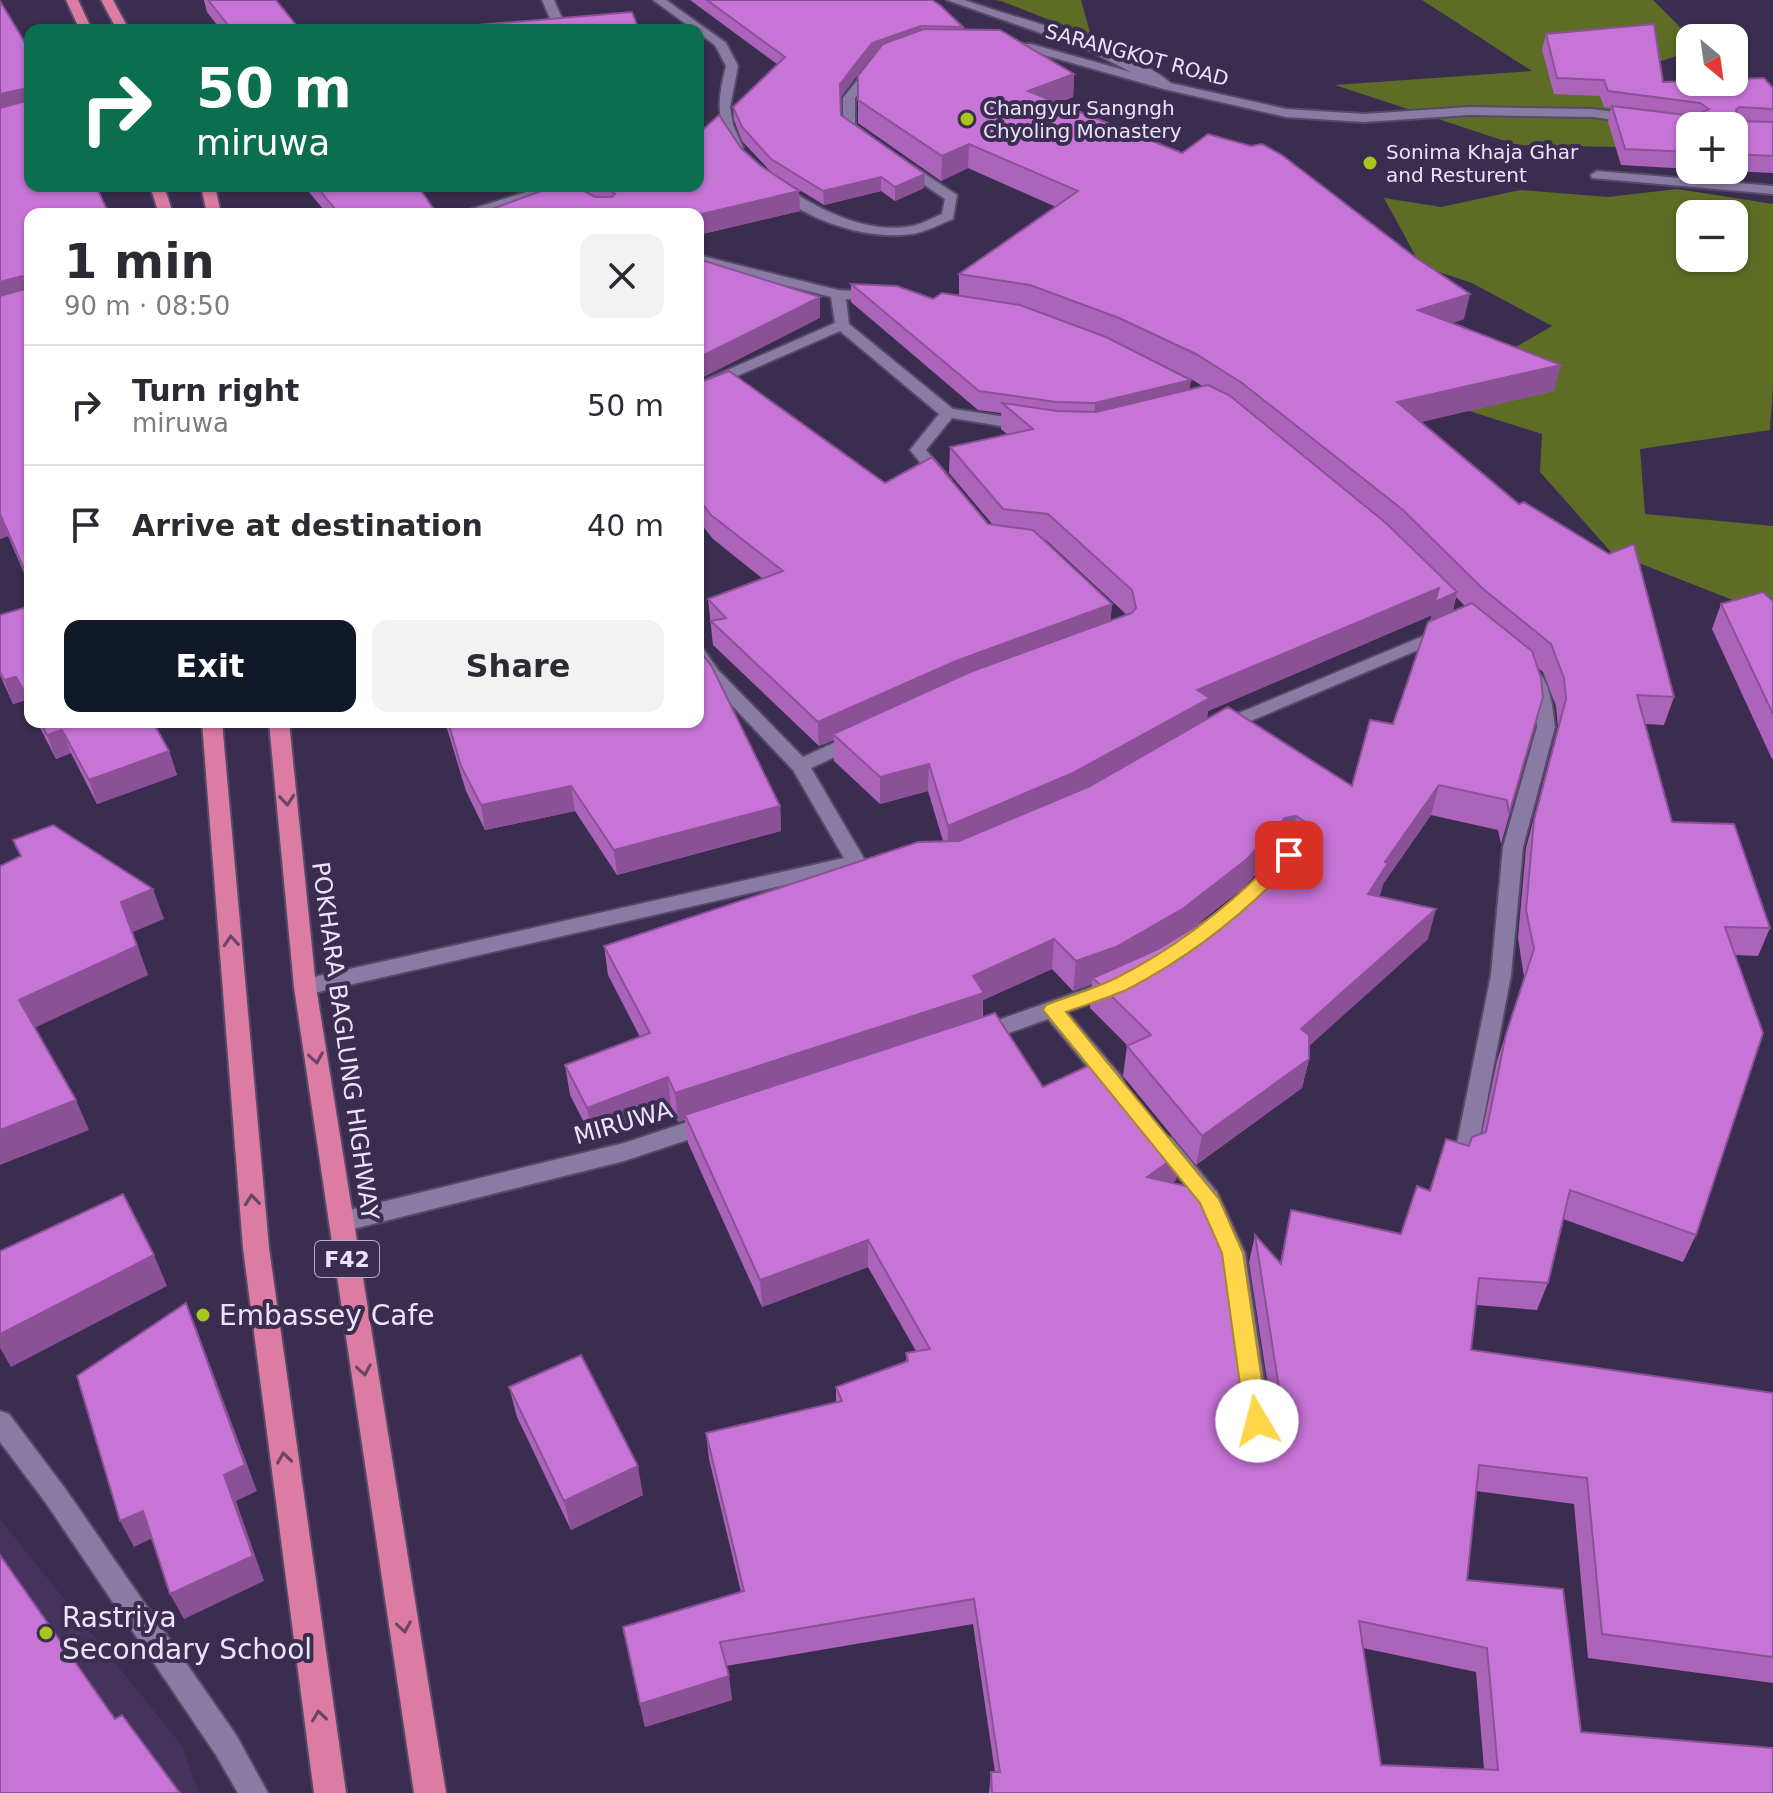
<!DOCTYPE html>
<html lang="en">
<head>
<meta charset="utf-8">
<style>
  :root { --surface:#fff; --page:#f2f2f3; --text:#2b2b33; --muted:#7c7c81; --line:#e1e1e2; --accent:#111827 }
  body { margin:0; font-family:"DejaVu Sans",sans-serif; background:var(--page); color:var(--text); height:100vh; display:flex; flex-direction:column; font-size:30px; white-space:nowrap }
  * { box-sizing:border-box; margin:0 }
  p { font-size:26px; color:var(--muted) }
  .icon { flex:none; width:44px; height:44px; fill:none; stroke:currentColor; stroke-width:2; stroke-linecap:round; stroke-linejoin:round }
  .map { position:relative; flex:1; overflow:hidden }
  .drawer { position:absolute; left:24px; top:208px; width:680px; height:520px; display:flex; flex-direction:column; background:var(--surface); border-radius:16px; box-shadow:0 2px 6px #0004 }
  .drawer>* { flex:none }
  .guide { position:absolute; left:24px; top:24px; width:680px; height:168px; border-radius:16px; box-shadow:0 2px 6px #0004; background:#0b6e4f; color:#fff; overflow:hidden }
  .needle { width:52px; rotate:151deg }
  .fabs { position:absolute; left:1676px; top:24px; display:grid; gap:16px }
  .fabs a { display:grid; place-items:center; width:72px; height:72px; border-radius:16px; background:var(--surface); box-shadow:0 2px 6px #0004; font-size:40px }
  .pin { position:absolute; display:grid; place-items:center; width:68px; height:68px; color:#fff; margin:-34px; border-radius:16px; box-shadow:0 4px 12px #0006 }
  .me { position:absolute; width:88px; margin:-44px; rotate:352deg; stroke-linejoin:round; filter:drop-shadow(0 0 6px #0008) }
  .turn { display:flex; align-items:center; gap:28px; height:168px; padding:0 40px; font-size:36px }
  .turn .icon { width:104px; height:104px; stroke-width:2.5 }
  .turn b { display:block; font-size:56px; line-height:68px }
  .round { display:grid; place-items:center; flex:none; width:84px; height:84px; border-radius:16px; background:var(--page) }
  .head { display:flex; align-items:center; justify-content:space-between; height:136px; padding:0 40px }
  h1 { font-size:48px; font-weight:800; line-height:60px }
  .action { display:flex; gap:16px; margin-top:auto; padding:16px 40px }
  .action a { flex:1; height:92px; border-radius:16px; background:var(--accent); color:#fff; font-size:32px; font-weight:800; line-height:92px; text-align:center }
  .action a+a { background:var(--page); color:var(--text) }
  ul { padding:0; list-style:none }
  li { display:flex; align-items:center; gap:24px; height:120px; padding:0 40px; border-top:2px solid var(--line) }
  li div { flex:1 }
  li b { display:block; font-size:30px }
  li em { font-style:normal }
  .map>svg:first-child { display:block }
</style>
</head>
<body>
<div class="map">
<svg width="1773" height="1793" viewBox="0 0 1773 1793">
  <rect width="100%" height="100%" fill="#3a2d50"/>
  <!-- built -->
  <path fill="#44345d" d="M0,1519L182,1746L199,1793H0Z"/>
  <!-- forest -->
  <path fill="#5d6d25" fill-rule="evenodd" d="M995,0H1081L1091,36L1001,1Z
    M1422,0H1653L1691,38L1690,52L1619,74L1617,147L1517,145L1335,85L1532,71Z
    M1677,189L1773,204V388L1770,430L1640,449L1645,514L1773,526V616L1611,552L1540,472L1542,434L1371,380L1488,363L1552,326L1472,283L1421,266L1384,198L1441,207L1520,190L1608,197ZM1690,214H1734V258H1690Z"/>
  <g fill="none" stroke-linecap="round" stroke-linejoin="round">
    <!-- minor casing -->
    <g stroke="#564a68" stroke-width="4">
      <path id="minor" d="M542,0H554L567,30H555Z
        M947,0H964C1021,20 1131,46 1174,86L1164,89L1086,49Z
        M1597,171L1773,186V194L1592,178L1591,175Z
        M545,186H566L477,214H456Z
        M698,255L838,290L883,293L885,296L878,300L846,299L849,324L953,409L1026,420L1034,425L1026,430L952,418L926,450L951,480L949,483H937L910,450L939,414L840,331L698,393V383L835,323L831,297L698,263Z
        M1445,627L1454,632L1451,636L1227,731H1215L1212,727L1215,723Z
        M698,649L704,650L718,670L803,757L851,735H865L867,739L865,743L811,768L866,862L863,867L305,995L298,992L295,987L298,982L305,979L844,858L793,770L706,678L698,667Z
        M1533,669C1550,675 1553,711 1555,727L1523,847L1511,975L1477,1153L1474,1159L1466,1162L1458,1159L1455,1153L1491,975L1503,847L1537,727L1535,707L1524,675Z
        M1117,978L1124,981L1127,986L1124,991L1067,1012L1121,1076L1124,1082L1121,1088L1113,1090L1105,1088L1048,1019L978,1044L970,1042L967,1036L970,1030Z
        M712,1114L720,1117L723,1123L720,1129L624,1161L341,1232L333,1229L329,1222L333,1215L341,1212L624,1143Z
        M1164,1135L1172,1138L1217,1192L1245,1253L1270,1421L1266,1429L1257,1432L1248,1429L1244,1421L1221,1253L1200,1204L1153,1144L1156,1138Z
        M0,1411L9,1414L64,1487L236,1735L268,1793H238L216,1755L46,1503L0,1442Z"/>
    </g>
    <!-- tertiary casing -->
    <g stroke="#564a68" stroke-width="4">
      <path id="tertiary" d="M653,0H666L726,43L738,66L730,107L733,125L743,147L741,150H733C715,120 718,98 726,66L715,45Z
        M1004,44H1031L1170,83L1286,109L1364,114L1469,107L1593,109L1635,115L1641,119L1635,123L1593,117L1469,115L1364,122L1286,117L1164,89L1030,51L1000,49L998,47Z
        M870,64L880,67L855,98V125L872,138L866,142L843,126V98Z
        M902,159L957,195L953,219C940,224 926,232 912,234C867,241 801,219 769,186L781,183C815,209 868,235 912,226C922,224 932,218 942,214L945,199L897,166L896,163Z"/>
    </g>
    <!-- trunk casing -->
    <g stroke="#564a68" stroke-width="4">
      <path id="trunk" d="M66,0H78L92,30H80Z
        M101,0H113L129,30H117Z
        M150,186H164L173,214H159Z
        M201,186H215L221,214H207Z
        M202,722H222L269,1248L346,1793H314L243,1248Z
        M269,722H289L316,987L446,1793H414L294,987Z"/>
    </g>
    <!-- minor -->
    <use href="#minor" fill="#8a7ba4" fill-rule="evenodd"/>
    <!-- tertiary -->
    <use href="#tertiary" fill="#8a7ba4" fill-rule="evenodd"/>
    <!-- trunk -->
    <use href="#trunk" fill="#dc7ca3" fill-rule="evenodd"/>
  </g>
  <!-- wall -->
  <path fill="#ab64b9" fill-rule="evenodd" d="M204,0H276L300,30H221L207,12Z
    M690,0H932L963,27V30L1074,74L1073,97L1058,103L1464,319L1452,323L1554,391L1420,422L1674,697L1664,725L1645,724L1672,822L1770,928L1758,956L1735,955L1696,1235L1683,1262L1563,1219L1548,1283L1537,1310L1476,1305L1471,1350L1773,1393V1683L1588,1658L1574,1504L1476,1491L1467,1580L1581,1732L1773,1793H989L991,1772H995L973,1624L726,1666L732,1700L645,1727L628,1652L741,1592L709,1459L706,1433L836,1402V1387L906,1362V1353L916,1351L868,1267L762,1307L688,1143L685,1120L678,1122L671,1107L592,1138L570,1095L565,1065L640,1037L608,975L604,946L943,841L928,791L880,804L834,761V740L819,746L713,645L708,599L763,579L713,539L698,520V383L885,483L988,524L993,525L949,473L950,447L1008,435L1001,429V413L978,410L851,302V284L933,299L959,295V274L1056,207L968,168L941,181L858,123V76L874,56H872L840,98L841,115L924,188L895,201L881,191L824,205L772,173L742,141L734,120L733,107L777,64ZM1168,369L1193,380L1202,386L1189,389L1191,380ZM1043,540H1046L1127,615L1110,621L1112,604ZM1456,597L1465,606L1453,611ZM1432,615L1393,724L1352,786L1207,719L1208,711ZM1537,667L1543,672L1556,706L1558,727L1526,848L1518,938L1524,977L1497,1061L1482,1133L1469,1146L1430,1191L1401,1234L1291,1210L1280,1263L1255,1235L1249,1262L1271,1406L1264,1409L1253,1406L1247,1395L1172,1183L1176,1180L1181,1153L1043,1087L983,1017V1000L1052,969L1073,991L1092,984L1090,1008L1128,1046H1127L1123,1076L1196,1165L1302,1088L1309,1059V1046L1428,939L1378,897L1383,884L1431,815L1498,830L1501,844L1543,697ZM1291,846L1293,847L1253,886L1206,920L1186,933L1242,889L1280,848ZM1363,1648L1476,1672L1484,1769L1381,1765Z
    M0,1L30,51V587L8,536L0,539Z
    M1546,34L1663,82L1773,88V173L1711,170H1734V126H1690V169L1621,165L1608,122L1611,108L1604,107L1600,96L1554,94L1542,50Z
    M741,148L800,211L698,235V214H478L588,193L587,186H698Z
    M304,186H418L437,214H327Z
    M1773,601V759H1772L1712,629L1721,604Z
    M30,606V709L26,700L13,704L0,675V615Z
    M37,722H153L169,751L177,775L97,804L71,753L56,759Z
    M445,722H698L780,806L781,831L617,875L575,811L485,830L466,791Z
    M509,1387L643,1495L571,1530L517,1417Z"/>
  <!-- shaded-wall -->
  <path fill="#8b5196" d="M921,26V39L872,56L840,98V84L872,43Z
    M1074,74L1073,97L1027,115L1028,91Z
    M23,89L29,109L0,116V94Z
    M969,144L968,168L941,181L942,156Z
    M925,174L924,188L895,201V187Z
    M881,177V191L824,205L823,191Z
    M799,191L800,211L698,235V215Z
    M22,276L29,298L0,306V282Z
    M1470,294L1464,319L1413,336L1418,310Z
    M820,297V318L698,380V358Z
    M1561,365L1554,391L1392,429L1397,402Z
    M1191,380L1188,399L1094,422L1095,403Z
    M0,514L8,536L0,539Z
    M1439,588L1457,592L1451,619L1428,629L1432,615L1208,711L1206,725L1071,800L947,853L948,826L1197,690Z
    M1112,604L1110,628L833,734L834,740L819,746L818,722L956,661Z
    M16,677L26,700L13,704L4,680Z
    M62,730L71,753L56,759L47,735Z
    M169,751L177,775L97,804L89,780Z
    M929,764L928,791L880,804V777Z
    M1439,785L1431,815L1383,884L1381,893L1361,924L1368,894L1385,862Z
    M571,786L575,811L485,830L481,805Z
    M780,806L781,831L617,875L614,850Z
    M1296,816L1291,846L1280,848L1242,889L1179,938L1113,976L1093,978L1092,984L1073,991L1076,961L1285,818Z
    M153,889L164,919L133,932L148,975L32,1029L19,1000L121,902Z
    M1436,909L1428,939L1294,1059L1301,1029Z
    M1054,939L1052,969L983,1000L982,1023L685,1115V1120L678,1122L675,1093L973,976Z
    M1309,1059L1302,1088L1196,1165L1202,1136Z
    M668,1077L671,1107L592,1138L587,1108Z
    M76,1100L89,1130L0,1165V1130Z
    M1181,1153L1176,1180L1143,1205L1147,1177Z
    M868,1240V1267L762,1307L760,1280Z
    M154,1255L167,1286L11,1367L0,1348V1334Z
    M186,1303L197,1330L257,1491L236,1501L264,1581L184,1619L170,1594L224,1475Z
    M638,1466L643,1495L571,1530L564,1501Z
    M143,1511L157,1536L134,1547L120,1521Z
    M729,1676L732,1700L645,1727L640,1704Z"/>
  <!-- building -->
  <path fill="#c774d7" stroke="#8b5196" stroke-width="2" fill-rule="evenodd" d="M208,0H276L300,30H232Z
    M707,0H932L940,5L963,27L921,26L872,43L840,84L841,115L925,174L895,187L881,177L823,191L771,159L742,127L733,107L785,57Z
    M0,1L30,51V186H96L109,214H30V583L0,514V296L25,289L26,279L22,276L0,282V108L26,101L27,92L23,89L0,94Z
    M632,12L639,30H453L454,27Z
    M1654,24L1663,82L1690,81L1734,82V79L1764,78L1773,88V109L1739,107L1736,110L1739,121L1773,122V156L1734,154V126H1690V152L1625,149L1612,106L1694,116L1709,109L1700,103L1608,91L1604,80L1557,78L1546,34Z
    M924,29L1000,30L1074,74L1028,91L1182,153L1208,134L1251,146L1262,144L1282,155L1415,257L1470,294L1418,310L1561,365L1397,402L1519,504L1524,502L1609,554L1634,544L1674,697L1637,695L1672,822L1734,824L1770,928L1725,927L1763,1033L1696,1235L1570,1190L1548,1283L1479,1278L1471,1350L1773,1393V1657L1602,1634L1587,1478L1479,1465L1467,1580L1563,1589L1581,1732L1773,1748V1793H992L991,1772H1000L974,1599L720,1642L729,1676L640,1704L623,1627L744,1591L706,1433L842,1401L836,1387L908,1361L906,1353L930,1349L868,1240L760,1280L685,1115L995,1013L1043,1087L1103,1059L1181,1153L1147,1177L1208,1191L1223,1227L1247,1395L1253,1406L1264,1409L1275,1404L1280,1394L1255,1235L1281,1264L1291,1210L1401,1234L1417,1186L1430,1191L1446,1139L1469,1146L1472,1137L1486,1132L1506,1034L1534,949L1526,910L1534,820L1566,699L1564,678L1551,644L1482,588L1403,510L1242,383L1196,354L1119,318L1030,285L959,274L1078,191L969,144L942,156L858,100V76L883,44ZM1359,1621L1487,1648L1498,1770L1381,1765Z
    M719,115L741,148L761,166L799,191L698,215L478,214L555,186H575L595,197H612L615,194L603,186H698V134Z
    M316,186H418L437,214H339Z
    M698,259L820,297L698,358Z
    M851,284L897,286L933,299L942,293L1020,305L1106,337L1191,380L1095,403L1056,402L979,391Z
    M729,371L885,483L932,457L988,524L1033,530L1112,604L956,661L818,722L711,621L726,618L708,599L783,571L711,515L698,498V383Z
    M1208,385L1229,395L1386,523L1457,592L1435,602L1439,588L1197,690L1210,698L1073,773L948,826L929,764L880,777L833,734L970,672L1132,613L1136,608L1132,590L1048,514L1003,509L950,447L1033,429L1002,403L1057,411L1096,412Z
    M1763,592L1773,601V714L1721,604Z
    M1472,603L1532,651L1541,678L1543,697L1509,814L1507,800L1439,785L1385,862L1388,863L1368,894L1436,909L1301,1029L1309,1035V1059L1202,1136L1127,1046L1151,1035L1093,978L1158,949L1206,920L1253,886L1292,847L1307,827V823L1296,816L1285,818L1247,859L1184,908L1116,947L1076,961L1054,939L973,976L984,993L675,1093L668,1077L587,1108L565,1065L650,1033L604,946L918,842L959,841L1090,786L1228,707L1352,786L1370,720L1393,724L1428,622Z
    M30,606V702L16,677L4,680L0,672V615Z
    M698,649L711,665L780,806L614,850L571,786L481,805L461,766L448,722H698Z
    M40,722H153L169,751L89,780L62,730L47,735Z
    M53,825L153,889L121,902L137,946L19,1000L76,1100L0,1130V866L21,856L13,840Z
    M123,1194L154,1255L0,1334V1251Z
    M186,1303L245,1465L224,1475L253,1556L170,1594L143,1511L120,1521L77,1376Z
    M581,1355L638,1466L564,1501L509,1387Z
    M0,1555L115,1719L122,1715L180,1793H0Z"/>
  <!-- one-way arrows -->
  <defs><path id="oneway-chevron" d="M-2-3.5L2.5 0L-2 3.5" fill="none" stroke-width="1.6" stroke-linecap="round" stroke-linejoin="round" transform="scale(2)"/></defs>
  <g stroke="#6b4569">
    <use href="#oneway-chevron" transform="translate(287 800) rotate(85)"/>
    <use href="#oneway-chevron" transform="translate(231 941) rotate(-95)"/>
    <use href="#oneway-chevron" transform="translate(316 1058) rotate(81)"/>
    <use href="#oneway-chevron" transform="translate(252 1200) rotate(-95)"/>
    <use href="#oneway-chevron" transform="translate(364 1370) rotate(81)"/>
    <use href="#oneway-chevron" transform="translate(284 1458) rotate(-98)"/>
    <use href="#oneway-chevron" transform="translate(404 1627) rotate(81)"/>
    <use href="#oneway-chevron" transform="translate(319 1716) rotate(-98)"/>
  </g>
  <!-- route -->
  <path fill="#ffd54a" stroke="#a68a30" stroke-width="2" d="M1289,849L1295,851L1298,855L1295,860C1247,912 1193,955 1130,988C1110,998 1087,1004 1066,1012L1219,1199L1243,1253L1268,1421L1265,1428L1257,1431L1249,1428L1245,1421L1222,1253L1200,1203L1043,1010L1046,1005C1069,996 1094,989 1116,978C1180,946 1234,902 1283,851Z"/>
  <!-- markers -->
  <g fill="#a8c71d" stroke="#3a2d50" stroke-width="3">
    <circle cx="967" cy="119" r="8"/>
    <circle cx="1370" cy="163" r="8"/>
    <circle cx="203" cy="1315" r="8"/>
    <circle cx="46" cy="1633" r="8"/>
  </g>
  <g text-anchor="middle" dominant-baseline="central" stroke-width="8" stroke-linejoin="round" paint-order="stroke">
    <!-- far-street labels -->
    <g font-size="20" fill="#ebe3fa" stroke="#3a2d50">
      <text transform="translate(1137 55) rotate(15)">SARANGKOT ROAD</text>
    </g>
    <!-- far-poi labels -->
    <g font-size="20" fill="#ebe3fa" stroke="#3a2d50" text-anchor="start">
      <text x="983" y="108">Changyur Sangngh<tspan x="983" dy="23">Chyoling Monastery</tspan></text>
      <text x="1386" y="152">Sonima Khaja Ghar<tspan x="1386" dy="23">and Resturent</tspan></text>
    </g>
    <!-- shield labels -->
    <rect fill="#3a2d50" stroke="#b6acc7" stroke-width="2" x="315" y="1241" width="64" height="36" rx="6"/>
    <g font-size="22" font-weight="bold" fill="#ebe3fa">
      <text x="347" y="1259">F42</text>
    </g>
    <!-- street labels -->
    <g font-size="24" fill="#ebe3fa" stroke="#3a2d50">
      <text transform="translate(345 1041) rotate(82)">POKHARA BAGLUNG HIGHWAY</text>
      <text transform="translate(623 1123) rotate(-16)">MIRUWA</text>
    </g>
    <!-- near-poi labels -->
    <g font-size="28" fill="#ebe3fa" stroke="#3a2d50" text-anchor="start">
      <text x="219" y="1315">Embassey Cafe</text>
      <text x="62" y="1617">Rastriya<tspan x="62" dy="32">Secondary School</tspan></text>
    </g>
  </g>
</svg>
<div class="fabs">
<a><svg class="needle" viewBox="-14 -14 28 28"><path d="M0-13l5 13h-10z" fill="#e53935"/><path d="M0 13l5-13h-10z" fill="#7c7c81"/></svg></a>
<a>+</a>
<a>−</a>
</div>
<div class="pin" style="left:1289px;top:855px;background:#d93025"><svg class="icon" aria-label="arrive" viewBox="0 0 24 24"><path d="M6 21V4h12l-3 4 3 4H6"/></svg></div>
<svg class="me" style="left:1257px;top:1421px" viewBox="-20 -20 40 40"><circle r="19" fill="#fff"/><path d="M0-13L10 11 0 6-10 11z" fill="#ffd54a"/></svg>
<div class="guide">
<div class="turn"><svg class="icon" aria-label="right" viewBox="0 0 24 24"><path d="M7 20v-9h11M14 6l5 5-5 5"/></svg><div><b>50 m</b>miruwa</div></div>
</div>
<section class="drawer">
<div class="head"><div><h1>1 min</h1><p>90 m · 08:50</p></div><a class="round"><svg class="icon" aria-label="close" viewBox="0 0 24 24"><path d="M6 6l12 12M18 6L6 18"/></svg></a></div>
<ul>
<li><svg class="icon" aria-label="right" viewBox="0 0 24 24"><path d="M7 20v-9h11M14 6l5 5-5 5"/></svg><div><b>Turn right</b><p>miruwa</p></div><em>50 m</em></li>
<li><svg class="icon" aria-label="arrive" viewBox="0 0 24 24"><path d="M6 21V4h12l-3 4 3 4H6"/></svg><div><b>Arrive at destination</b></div><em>40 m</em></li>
</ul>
<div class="action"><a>Exit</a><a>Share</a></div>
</section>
</div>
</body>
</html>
